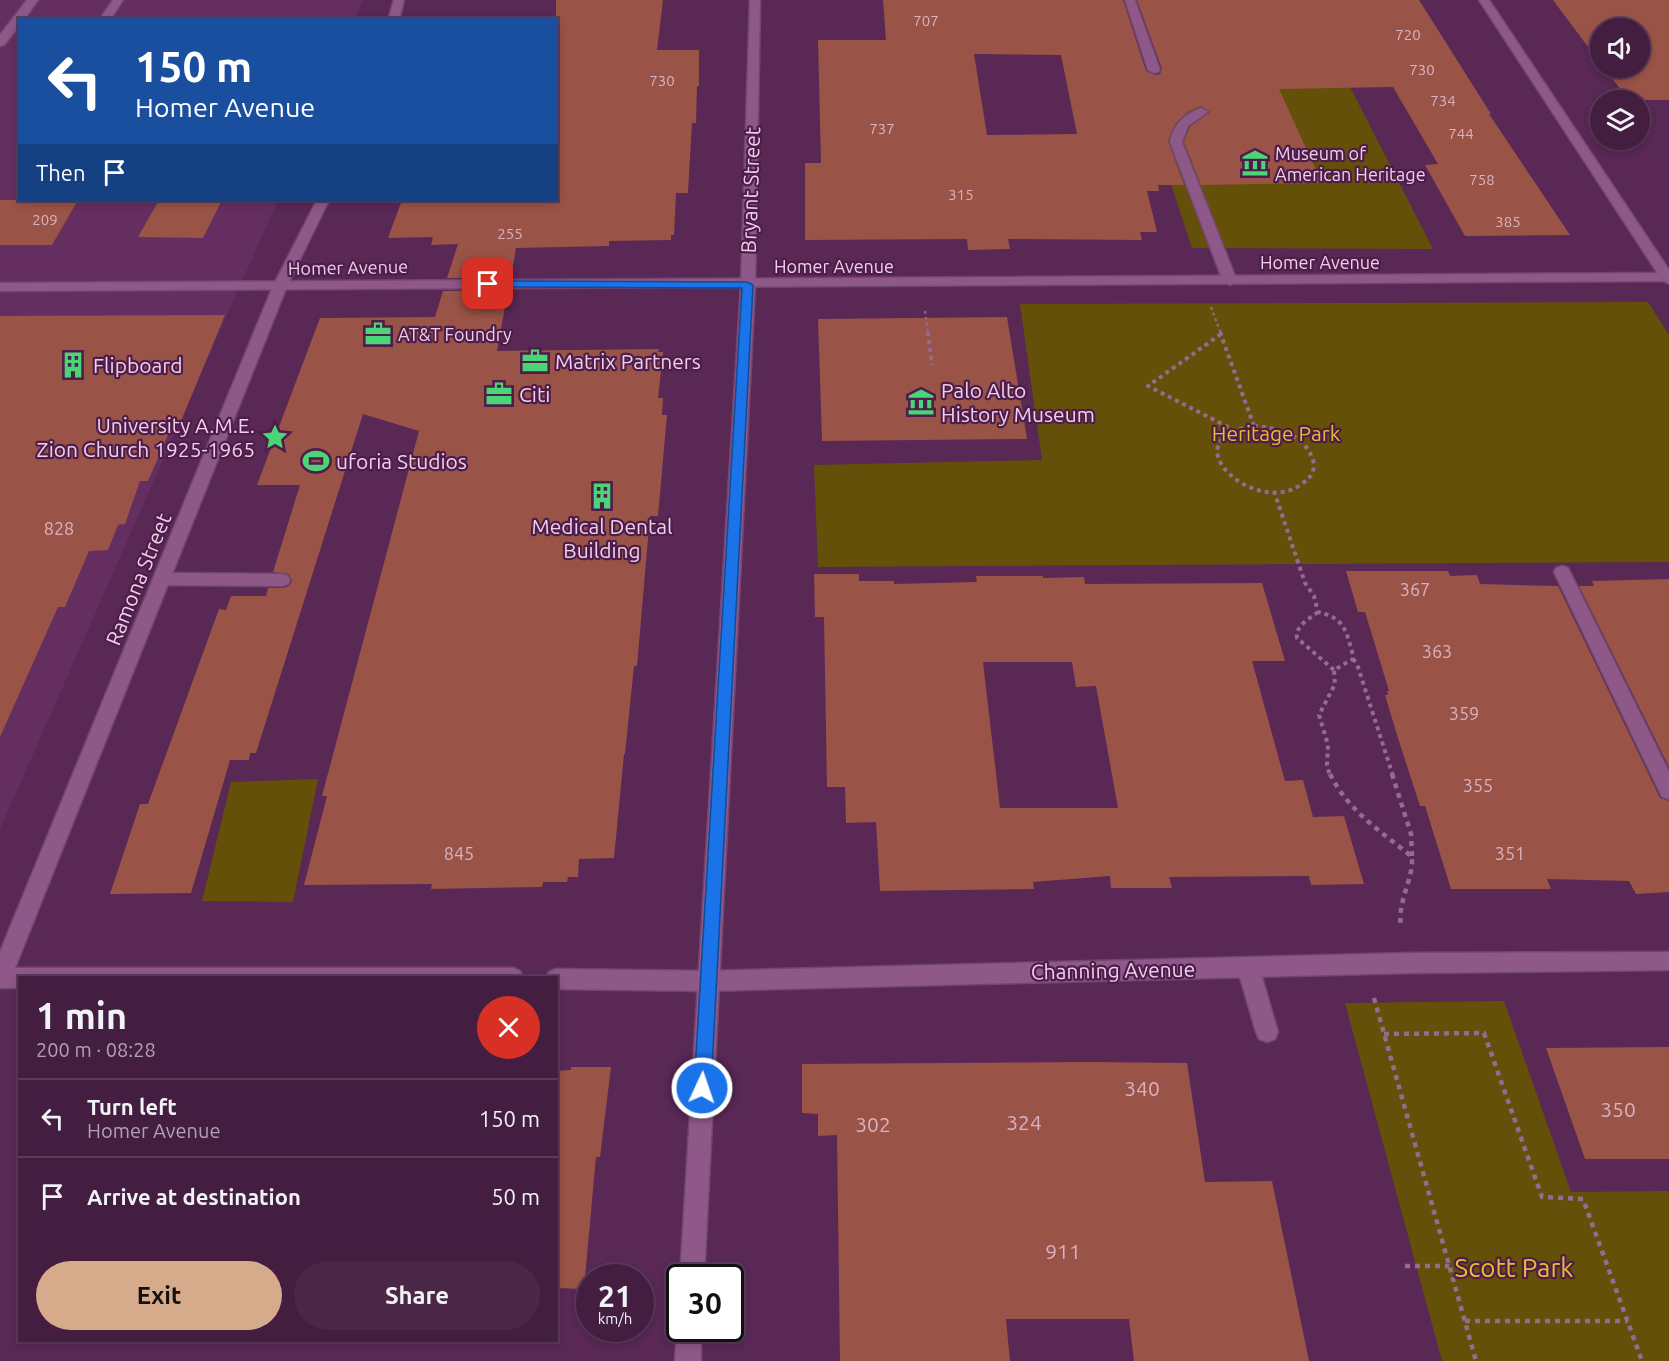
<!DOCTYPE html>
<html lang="en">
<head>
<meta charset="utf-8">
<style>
  :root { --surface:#431e40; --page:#4a2747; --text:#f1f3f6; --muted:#afa2b1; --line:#5b3c59; --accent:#d6ab8b }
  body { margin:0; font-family:Ubuntu,sans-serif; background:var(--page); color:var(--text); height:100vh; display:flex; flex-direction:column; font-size:22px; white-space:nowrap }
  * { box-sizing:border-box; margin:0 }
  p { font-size:20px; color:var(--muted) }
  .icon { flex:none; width:33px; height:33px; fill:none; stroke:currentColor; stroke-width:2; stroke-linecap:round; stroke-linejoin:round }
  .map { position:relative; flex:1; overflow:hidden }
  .drawer { position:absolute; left:18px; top:976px; width:540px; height:366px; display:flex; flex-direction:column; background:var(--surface); border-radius:0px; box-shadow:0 3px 9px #0003,0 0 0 2px var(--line) }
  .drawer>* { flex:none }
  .top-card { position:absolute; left:18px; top:18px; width:540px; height:183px; border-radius:0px; box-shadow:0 3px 9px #0003,0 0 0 2px var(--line); background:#1a4fa0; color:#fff; overflow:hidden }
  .buttons { position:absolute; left:1590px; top:18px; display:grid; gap:12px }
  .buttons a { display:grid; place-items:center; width:60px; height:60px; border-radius:50%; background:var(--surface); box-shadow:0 3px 9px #0003,0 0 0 2px var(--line); font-size:30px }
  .speed { position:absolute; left:576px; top:1264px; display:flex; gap:12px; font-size:30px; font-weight:700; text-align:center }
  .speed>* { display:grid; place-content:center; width:78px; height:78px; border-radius:50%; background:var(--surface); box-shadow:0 3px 9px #0003,0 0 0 2px var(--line); line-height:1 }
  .speed small { font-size:15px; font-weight:400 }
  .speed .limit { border:3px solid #111; border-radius:9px; background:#fff; color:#111 }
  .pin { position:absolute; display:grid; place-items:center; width:51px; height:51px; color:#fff; margin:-26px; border-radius:12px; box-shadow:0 3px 9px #0006 }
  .me { position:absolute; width:66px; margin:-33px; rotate:3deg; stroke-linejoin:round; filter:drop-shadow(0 0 4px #0008) }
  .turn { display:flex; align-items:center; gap:21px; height:126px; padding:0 18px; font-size:27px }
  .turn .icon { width:78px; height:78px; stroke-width:2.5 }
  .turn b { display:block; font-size:42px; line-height:51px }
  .then { display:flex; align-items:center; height:57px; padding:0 18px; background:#0003; gap:12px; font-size:22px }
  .round { display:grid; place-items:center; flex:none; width:63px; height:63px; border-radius:32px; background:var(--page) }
  .head { display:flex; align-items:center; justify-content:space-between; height:102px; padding:0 18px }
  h1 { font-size:36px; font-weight:700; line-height:45px }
  .primary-button { display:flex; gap:12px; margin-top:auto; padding:12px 18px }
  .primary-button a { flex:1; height:69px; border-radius:36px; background:var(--accent); color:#111; font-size:24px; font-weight:700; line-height:69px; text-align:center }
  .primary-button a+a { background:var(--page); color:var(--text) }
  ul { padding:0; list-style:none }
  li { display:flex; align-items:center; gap:18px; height:78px; padding:0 18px; border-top:2px solid var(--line) }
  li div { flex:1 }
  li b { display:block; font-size:22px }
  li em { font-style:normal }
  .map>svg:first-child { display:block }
</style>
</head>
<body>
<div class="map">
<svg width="1669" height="1361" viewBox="0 0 1669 1361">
  <rect width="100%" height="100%" fill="#592855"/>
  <!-- built -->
  <path fill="#652e61" d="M0,0H363L355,19L20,20V200H278L0,829Z"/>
  <!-- green -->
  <path fill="#655009" d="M1137,81L1348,83L1433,249L1192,248Z
    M1648,302L1669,335V562L818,567L814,465L1042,460L1020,304Z
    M318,779L293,902L202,901L231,782Z
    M1504,1001L1571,1192L1669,1191V1361H1442L1345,1003Z"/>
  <!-- building -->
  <path fill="#9a5347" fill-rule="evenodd" d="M556,0H663L657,50H699V86H697L696,123H692L688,193H676L674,235H671V240L609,241V246L516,248L511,278H447L458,244L431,245L433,237L388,238L402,200H556Z
    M883,0H1123L1146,71L1155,75L1160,74L1162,69L1137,0H1419L1491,114H1489L1570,235L1465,236L1425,165L1438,164L1393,87L1279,89L1322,183L1201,185L1184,142L1190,127L1210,112L1201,106L1189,111L1175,124L1168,141L1184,185H1158L1159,191H1147L1157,232H1140L1142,240L1008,239L1010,249L968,250L967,239L805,240V163H821L818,40H886ZM974,54L1061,55L1077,134L987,135Z
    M1553,0H1669V100H1629L1604,68H1640V28H1600V63Z
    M0,200H78L52,245H0Z
    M159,200H222L203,238L138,237Z
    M508,290L497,351L659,349L658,352H663L658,398H663L662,415H667L658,516H650L637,666H634L625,754H624L614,858L579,859L578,877H568L567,882H543L542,887L431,889L432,884L304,885L327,796H322L419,431L363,414L256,753H250L249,760H230L191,893L110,894L140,804H148L219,609L226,610L231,596H266L268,588H283L289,586L292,581L289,574L273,572L300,485H257L320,318L435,317L443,291Z
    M225,315L181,421H174L148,481H140L125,524L118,525L108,550L89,551L65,607H58L0,737V316Z
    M1007,317L1027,439L822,441L818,319Z
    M1346,571H1448L1450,576L1477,575L1480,584L1558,586L1660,798L1669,801V892L1636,894L1629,881L1547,879L1551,889H1451L1425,806H1420L1398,738L1385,695H1388L1387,691H1389L1365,612H1358Z
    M814,574H859V581H894V584L977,582L976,576H1043V578L1084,577L1085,584L1262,583L1285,661H1252L1285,781L1303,780L1313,817L1344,816L1364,884L1311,885L1309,876L1169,877L1172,888H1111L1110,876L1033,882L1034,889L880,891L876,822L846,823L845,787H827L824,617H815ZM983,662H1072L1076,687L1096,686L1118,808H1000Z
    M1669,579V767L1579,586H1594L1592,581Z
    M1669,1047V1159H1585L1546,1048Z
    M1091,1062L1187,1063L1205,1182L1272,1181L1309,1361H1134L1129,1319H1006L1010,1361H840L837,1135L818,1136V1114L802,1113V1064Z
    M571,1067H611L600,1157H596L584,1289L556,1288V1071L571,1070Z"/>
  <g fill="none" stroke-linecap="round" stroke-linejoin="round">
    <!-- lane casing -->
    <g stroke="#72476f" stroke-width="3">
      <path id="lane" d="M113,0H123L110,20H99Z
        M1125,0H1135L1160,70L1158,72L1154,73L1148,70Z
        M1202,108L1208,112L1188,126L1182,142L1237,281L1230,285L1223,281L1170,142C1173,125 1185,113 1202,108Z
        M1562,566L1568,568L1570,572L1669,772V799L1662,797L1554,572L1556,568Z
        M162,573L282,574L288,576L290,580L288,584L282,586L162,585L156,583L154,579L156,575Z
        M1248,957L1255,960L1259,967L1278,1032L1275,1039L1267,1042L1259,1039L1256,1032L1237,967L1241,960Z"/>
    </g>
    <!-- street casing -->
    <g stroke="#72476f" stroke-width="3">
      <path id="street" d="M27,0H38L24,20H20V25L4,45L0,46V35Z
        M394,0H404L399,20H388Z
        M750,0H760L755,285L704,1278H680L741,285Z
        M1479,0H1489L1669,270V284L1662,280Z
        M317,200H329L287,286L11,978L7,985L0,988V952L273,286Z
        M680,1322V1329H701V1361H675L677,1329Z"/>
    </g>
    <!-- secondary casing -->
    <g stroke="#72476f" stroke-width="3">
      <path id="secondary" d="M1669,273V281L0,291V283Z
        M1669,952V970L1411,973L708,991L556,989V978H546L549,972L556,969L708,971L1411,953Z
        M0,968H513L520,971L524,978H20V988H0Z"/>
    </g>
    <!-- path-far2 -->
    <path stroke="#956b90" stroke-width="2" stroke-dasharray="3 3" stroke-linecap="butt" d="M1211,307L1221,334
      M925,311L928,334"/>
    <!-- path-far1 -->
    <path stroke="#956b90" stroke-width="4" stroke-dasharray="4 4" stroke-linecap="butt" d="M928,332L932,365
      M1220,332L1254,426
      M1221,334L1148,386L1234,430
      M1254,426C1280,428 1308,436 1314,464C1314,473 1310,478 1303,483C1258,520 1166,439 1254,426Z
      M1274,491L1305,583L1314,596L1318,612C1345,618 1346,631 1353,655V659L1334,670L1335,684L1319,715L1328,745L1327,765L1330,776
      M1318,612C1309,619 1295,626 1297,638L1334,670
      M1353,659L1357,664L1393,776"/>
    <!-- path -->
    <path stroke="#956b90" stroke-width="4.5" stroke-dasharray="5 5" stroke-linecap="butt" d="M1330,774C1348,811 1382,832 1412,857C1413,882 1397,901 1401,927
      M1392,774L1411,834L1412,856
      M1374,998L1476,1361
      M1384,1034L1484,1033L1542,1197L1583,1199L1642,1361
      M1405,1266H1449
      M1465,1321H1628"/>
    <!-- lane -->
    <use href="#lane" fill="#8e5888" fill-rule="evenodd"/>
    <!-- street -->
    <use href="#street" fill="#8e5888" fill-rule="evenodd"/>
    <!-- secondary -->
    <use href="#secondary" fill="#8e5888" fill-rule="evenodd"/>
  </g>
  <!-- route -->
  <path fill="#1a73e8" stroke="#114b97" stroke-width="1.5" d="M488,281L747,282L753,285L711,1088L708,1093L702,1096L696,1093L694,1088L742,288L485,287L483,284Z"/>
  <!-- icons -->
  <defs>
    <g id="museum-bare" transform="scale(2.07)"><path d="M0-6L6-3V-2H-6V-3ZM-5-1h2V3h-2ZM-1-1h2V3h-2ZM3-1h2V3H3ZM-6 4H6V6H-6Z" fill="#4ad677" stroke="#4e1d4a" stroke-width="2.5" paint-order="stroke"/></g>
    <g id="office-bare" transform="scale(2.07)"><path d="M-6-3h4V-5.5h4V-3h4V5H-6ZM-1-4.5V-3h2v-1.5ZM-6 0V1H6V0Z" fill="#4ad677" stroke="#4e1d4a" stroke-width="2.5" paint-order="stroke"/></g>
    <g id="building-bare" transform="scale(2.07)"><path d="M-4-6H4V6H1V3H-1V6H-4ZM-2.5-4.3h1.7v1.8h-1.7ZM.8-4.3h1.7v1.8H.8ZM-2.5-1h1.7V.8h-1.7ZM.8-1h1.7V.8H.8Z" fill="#4ad677" stroke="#4e1d4a" stroke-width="2.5" paint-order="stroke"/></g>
    <g id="sight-bare" transform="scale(2.07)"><path d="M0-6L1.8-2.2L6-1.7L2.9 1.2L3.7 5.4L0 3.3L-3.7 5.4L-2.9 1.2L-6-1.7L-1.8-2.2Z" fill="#4ad677" stroke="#4e1d4a" stroke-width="2.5" paint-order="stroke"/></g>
    <g id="stadium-bare" transform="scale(2.07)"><path d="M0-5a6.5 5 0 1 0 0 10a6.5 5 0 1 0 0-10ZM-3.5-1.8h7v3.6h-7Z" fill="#4ad677" stroke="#4e1d4a" stroke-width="2.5" paint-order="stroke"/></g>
  </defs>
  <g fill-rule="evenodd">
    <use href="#museum-bare" x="1255" y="163"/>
    <use href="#office-bare" x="378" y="334"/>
    <use href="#office-bare" x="535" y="361"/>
    <use href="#building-bare" x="73" y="365"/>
    <use href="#office-bare" x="499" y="394"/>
    <use href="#museum-bare" x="921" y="402"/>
    <use href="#sight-bare" x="275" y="437"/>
    <use href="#stadium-bare" x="316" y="461"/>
    <use href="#building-bare" x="602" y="496"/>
  </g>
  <g text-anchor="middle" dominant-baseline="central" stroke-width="4.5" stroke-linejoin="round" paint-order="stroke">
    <!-- far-number labels -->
    <g font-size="15" fill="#dab1c1">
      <text x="926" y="20">707</text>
      <text x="1408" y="34">720</text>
      <text x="1422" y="69">730</text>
      <text x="662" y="80">730</text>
      <text x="1443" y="100">734</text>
      <text x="882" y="128">737</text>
      <text x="1461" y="133">744</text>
      <text x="1482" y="179">758</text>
      <text x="961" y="194">315</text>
      <text x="45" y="219">209</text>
      <text x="1508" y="221">385</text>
      <text x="510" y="233">255</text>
    </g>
    <!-- far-poi labels -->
    <g font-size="18" fill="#efd0ea" stroke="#4e1d4a" text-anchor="start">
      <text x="1275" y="153">Museum of<tspan x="1275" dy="21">American Heritage</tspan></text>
      <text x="398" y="334">AT&amp;T Foundry</text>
    </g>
    <!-- far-street labels -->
    <g font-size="18" fill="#efd0ea" stroke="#4e1d4a">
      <text x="1320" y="262">Homer Avenue</text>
      <text x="834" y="266">Homer Avenue</text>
      <text transform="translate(348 267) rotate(-1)">Homer Avenue</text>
    </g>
    <!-- number labels -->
    <g font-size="18" fill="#dab1c1">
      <text x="59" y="528">828</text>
      <text x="1415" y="589">367</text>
      <text x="1437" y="651">363</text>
      <text x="1464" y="713">359</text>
      <text x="1478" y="785">355</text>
      <text x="459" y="853">845</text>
      <text x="1510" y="853">351</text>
    </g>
    <!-- street labels -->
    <g font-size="21" fill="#efd0ea" stroke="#4e1d4a">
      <text transform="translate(750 190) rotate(-88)">Bryant Street</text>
      <text transform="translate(138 579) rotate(-68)">Ramona Street</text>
      <text transform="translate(1113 970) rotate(-1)">Channing Avenue</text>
    </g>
    <!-- poi labels -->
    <g font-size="21" fill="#efd0ea" stroke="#4e1d4a" text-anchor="start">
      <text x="555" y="361">Matrix Partners</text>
      <text x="93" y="365">Flipboard</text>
      <text x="941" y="390">Palo Alto<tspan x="941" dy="24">History Museum</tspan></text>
      <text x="519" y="394">Citi</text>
      <text x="255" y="425" text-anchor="end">University A.M.E.<tspan x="255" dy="24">Zion Church 1925-1965</tspan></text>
      <text x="336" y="461">uforia Studios</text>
      <text x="602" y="526" text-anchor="middle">Medical Dental<tspan x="602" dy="24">Building</tspan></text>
    </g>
    <!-- park labels -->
    <g font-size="21" fill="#e7bc34" stroke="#4e1d4a">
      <text x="1276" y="433">Heritage Park</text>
    </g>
    <!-- near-number labels -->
    <g font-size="21" fill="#dab1c1">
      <text x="1142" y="1088">340</text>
      <text x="1618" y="1109">350</text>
      <text x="1024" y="1122">324</text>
      <text x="873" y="1124">302</text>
      <text x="1063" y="1251">911</text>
    </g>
    <!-- near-park labels -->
    <g font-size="26" fill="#e7bc34" stroke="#4e1d4a">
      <text x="1514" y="1267">Scott Park</text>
    </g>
  </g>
</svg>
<div class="buttons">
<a><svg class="icon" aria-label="sound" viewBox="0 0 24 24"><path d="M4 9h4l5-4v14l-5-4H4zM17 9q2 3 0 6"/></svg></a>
<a><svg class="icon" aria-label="layers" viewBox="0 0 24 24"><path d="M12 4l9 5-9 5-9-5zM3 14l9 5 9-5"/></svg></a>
</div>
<div class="speed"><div>21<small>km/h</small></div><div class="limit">30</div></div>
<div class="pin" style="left:488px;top:284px;background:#d93025"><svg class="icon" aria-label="arrive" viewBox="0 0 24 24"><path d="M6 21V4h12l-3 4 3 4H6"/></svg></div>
<svg class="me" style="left:702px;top:1088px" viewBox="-20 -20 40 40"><circle r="17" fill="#1a73e8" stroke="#fff" stroke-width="3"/><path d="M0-11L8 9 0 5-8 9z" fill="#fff"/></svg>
<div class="top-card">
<div class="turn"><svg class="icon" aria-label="left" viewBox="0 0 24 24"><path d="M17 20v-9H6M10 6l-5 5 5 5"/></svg><div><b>150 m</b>Homer Avenue</div></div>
<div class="then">Then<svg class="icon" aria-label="arrive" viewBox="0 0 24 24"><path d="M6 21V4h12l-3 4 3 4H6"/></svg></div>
</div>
<section class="drawer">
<div class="head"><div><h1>1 min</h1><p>200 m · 08:28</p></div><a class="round" style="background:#d93025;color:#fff"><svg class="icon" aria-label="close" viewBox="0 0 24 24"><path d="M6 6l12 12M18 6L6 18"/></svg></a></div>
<ul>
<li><svg class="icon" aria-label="left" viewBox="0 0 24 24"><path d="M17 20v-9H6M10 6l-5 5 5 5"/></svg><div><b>Turn left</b><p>Homer Avenue</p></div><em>150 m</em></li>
<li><svg class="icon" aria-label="arrive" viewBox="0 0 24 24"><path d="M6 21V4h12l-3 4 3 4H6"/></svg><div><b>Arrive at destination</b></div><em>50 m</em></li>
</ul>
<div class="primary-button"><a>Exit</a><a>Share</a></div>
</section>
</div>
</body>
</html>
